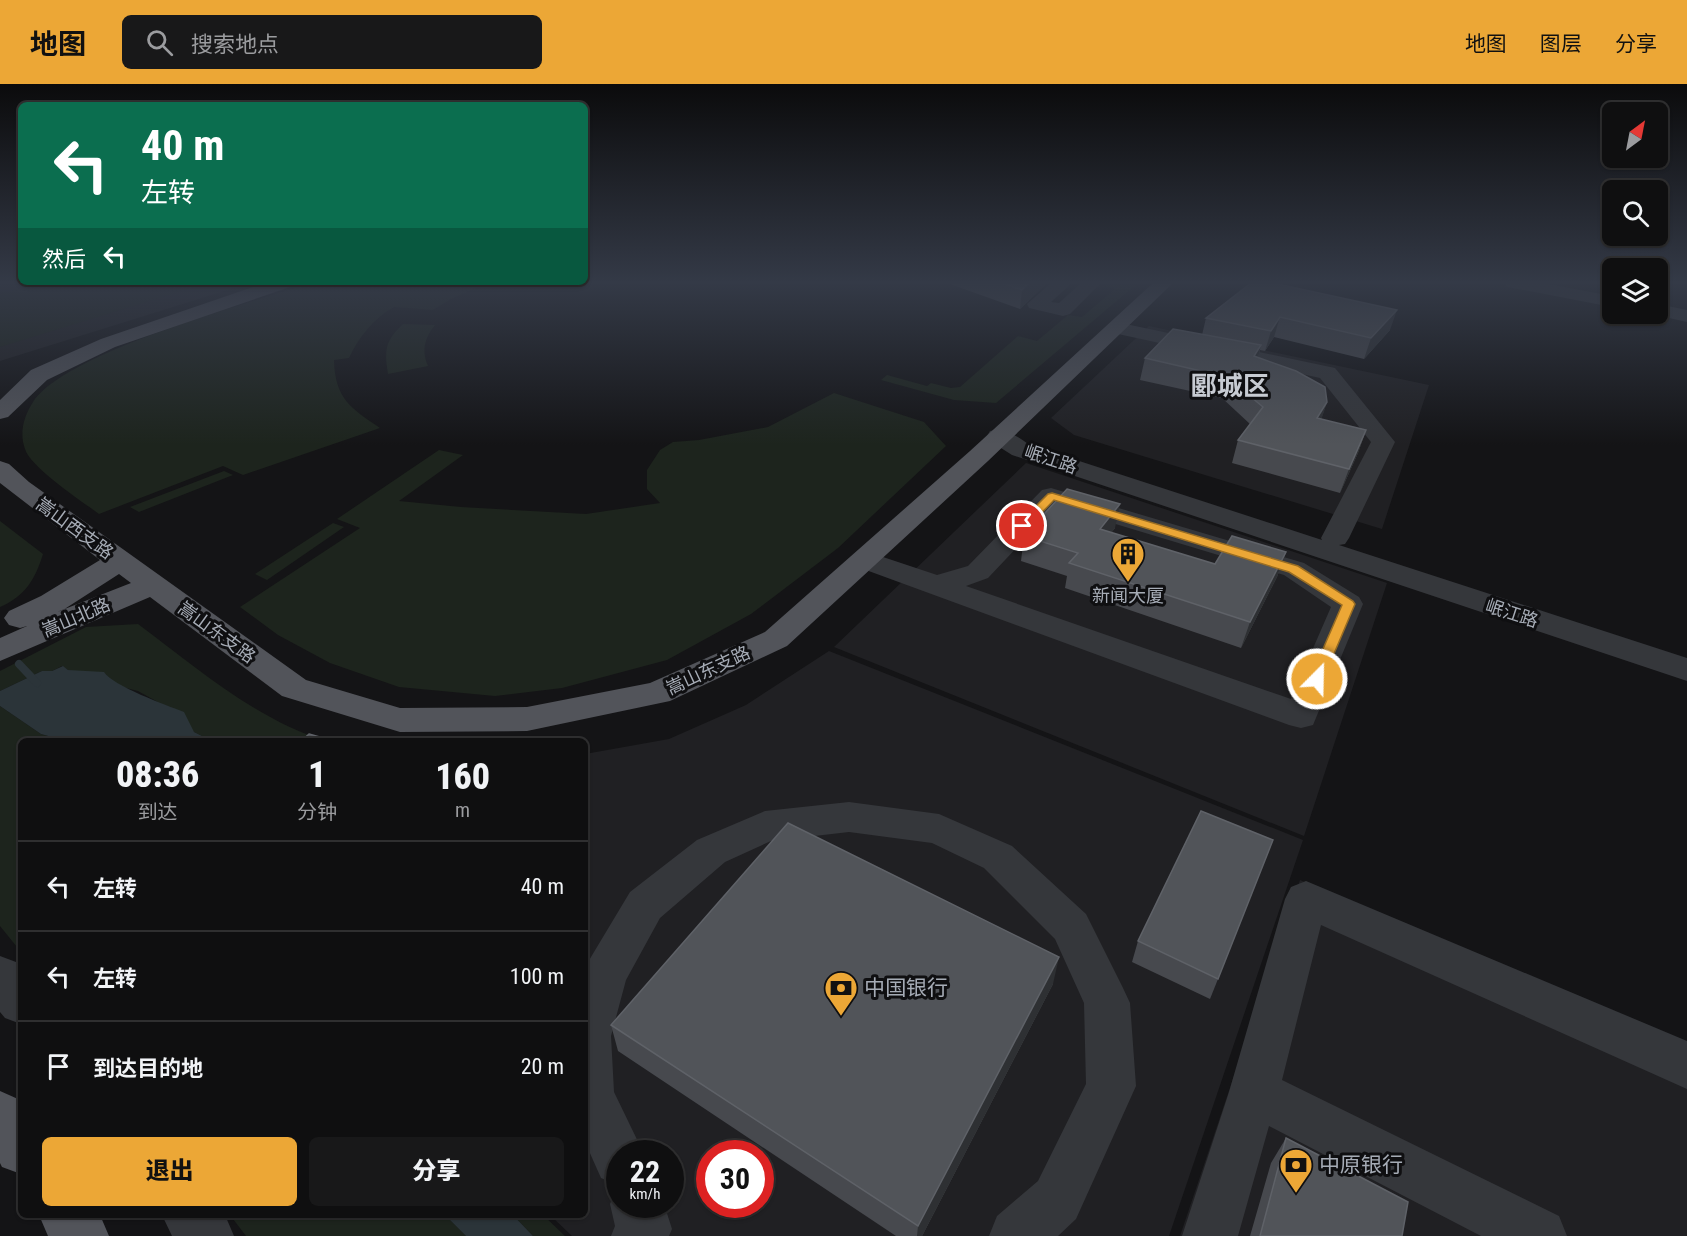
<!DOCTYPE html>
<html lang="zh">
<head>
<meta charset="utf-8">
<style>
  :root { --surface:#0f0f10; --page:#181819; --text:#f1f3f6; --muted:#9b9c9f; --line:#2f2f30; --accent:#eca736 }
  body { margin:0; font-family:"Roboto Condensed","Noto Sans SC",sans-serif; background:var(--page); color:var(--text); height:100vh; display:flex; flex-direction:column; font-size:22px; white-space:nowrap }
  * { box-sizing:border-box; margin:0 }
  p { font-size:20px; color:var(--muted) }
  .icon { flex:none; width:33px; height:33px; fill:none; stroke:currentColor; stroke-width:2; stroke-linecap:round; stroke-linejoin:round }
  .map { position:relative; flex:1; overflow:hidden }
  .details { position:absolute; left:18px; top:654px; width:570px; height:480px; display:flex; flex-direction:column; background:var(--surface); border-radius:9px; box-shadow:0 2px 4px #0004,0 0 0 2px var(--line) }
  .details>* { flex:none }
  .banner { position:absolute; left:18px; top:18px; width:570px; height:183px; border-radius:9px; box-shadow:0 2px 4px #0004,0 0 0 2px var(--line); background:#0b6e4f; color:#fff; overflow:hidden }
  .needle { width:39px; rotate:32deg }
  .controls { position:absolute; left:1602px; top:18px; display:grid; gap:12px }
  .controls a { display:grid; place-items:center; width:66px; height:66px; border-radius:9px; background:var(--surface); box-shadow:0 2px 4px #0004,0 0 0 2px var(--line); font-size:30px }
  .speed { position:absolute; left:606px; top:1056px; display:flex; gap:12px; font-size:30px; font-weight:700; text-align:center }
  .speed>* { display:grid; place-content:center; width:78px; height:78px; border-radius:50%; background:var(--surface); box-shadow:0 2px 4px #0004,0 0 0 2px var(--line); line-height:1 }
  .speed small { font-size:15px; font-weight:400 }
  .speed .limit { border:9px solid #d22; background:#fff; color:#111 }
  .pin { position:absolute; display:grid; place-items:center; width:51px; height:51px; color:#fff; margin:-26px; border:3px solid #fff; border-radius:50%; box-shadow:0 2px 6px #0007 }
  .me { position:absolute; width:66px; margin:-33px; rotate:23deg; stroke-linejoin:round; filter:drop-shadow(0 0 4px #0008) }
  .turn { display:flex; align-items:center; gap:21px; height:126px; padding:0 24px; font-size:27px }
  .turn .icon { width:78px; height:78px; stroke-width:2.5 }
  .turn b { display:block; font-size:42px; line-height:51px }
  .then { display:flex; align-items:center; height:57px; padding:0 24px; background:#0003; gap:12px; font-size:22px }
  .eta { display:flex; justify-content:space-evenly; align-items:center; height:102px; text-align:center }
  .eta b { font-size:36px; font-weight:800; line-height:42px }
  .cta { display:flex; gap:12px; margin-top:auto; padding:12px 24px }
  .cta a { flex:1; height:69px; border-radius:9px; background:var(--accent); color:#111; font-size:24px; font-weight:800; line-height:69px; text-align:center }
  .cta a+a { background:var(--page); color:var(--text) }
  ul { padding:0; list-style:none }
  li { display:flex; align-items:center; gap:18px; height:90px; padding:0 24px; border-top:2px solid var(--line) }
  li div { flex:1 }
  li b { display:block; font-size:22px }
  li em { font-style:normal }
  header { display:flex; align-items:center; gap:36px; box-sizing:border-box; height:84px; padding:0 30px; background:var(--accent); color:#111 }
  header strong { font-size:28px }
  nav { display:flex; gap:33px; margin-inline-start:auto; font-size:21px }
  .search { width:420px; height:54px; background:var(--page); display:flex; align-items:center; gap:15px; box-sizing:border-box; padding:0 21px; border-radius:9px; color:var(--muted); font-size:22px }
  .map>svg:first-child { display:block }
</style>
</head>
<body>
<header>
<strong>地图</strong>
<div class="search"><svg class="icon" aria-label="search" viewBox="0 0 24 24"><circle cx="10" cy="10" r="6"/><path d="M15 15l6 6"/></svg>搜索地点</div>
<nav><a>地图</a><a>图层</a><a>分享</a></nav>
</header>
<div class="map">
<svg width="1687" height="1152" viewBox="0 0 1687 1152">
  <rect width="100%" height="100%" fill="#141416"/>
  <!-- built -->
  <path fill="#202023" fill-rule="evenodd" d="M0,199H250L0,277Z
    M1149,242L1429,301L1382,445L1074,351L1051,334Z
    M1026,379L1387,499L1304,752L834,563Z
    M829,567L1303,756L1169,1152H572L550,1131H585V670L669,655L746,621ZM620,1070H670V1120H620ZM710,1070H760V1120H710Z
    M1300,796L1687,960V1152H1180Z"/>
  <!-- green -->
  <path fill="#1d241d" d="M39,199H208L0,263V210Z
    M311,199H470L480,202L451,215L433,226L394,223C373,235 359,253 349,274L334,276C335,315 351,324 380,344L243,391L223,382L99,430C83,418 30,383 25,365C19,348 24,332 33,318C66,268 250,219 311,199Z
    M1099,199H1138L996,319L954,316L881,296L887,291L927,302L931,299L951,304L960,303L1018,252L1037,257L1068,231L1082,233L1115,205Z
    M403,240L435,241C425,254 421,266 428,282L388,290C384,266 385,257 403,240Z
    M834,309L924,338L946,362L838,464L751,530L667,576L562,604L495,612L399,603L330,579L278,551L240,523L360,444L337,435L439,366L463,371L399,417L461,423L586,430L660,419L647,405V386L660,366L673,358L699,356L768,343Z
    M224,387L233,391L139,428L130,423Z
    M0,437L43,470C35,496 25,512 0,523Z
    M333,439L344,443L267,496L255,490Z
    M138,540C196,583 255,635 325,657H212L194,648L156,617L138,607L122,603L108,594L68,586L62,582L52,587H42L0,607V587L86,543Z
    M0,622L41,650L66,657H21V868L0,842Z
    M230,1131H445L466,1152H246Z
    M513,1131H543L565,1152H533Z"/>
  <!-- water -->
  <path fill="#2b3439" d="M63,582L68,586L104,588C113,602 166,621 184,628L194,648L212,657H66L41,650L0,622V607L42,587H52Z
    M445,1131H513L533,1152H466Z"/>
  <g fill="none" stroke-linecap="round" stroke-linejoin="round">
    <!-- stream -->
    <path stroke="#2b3439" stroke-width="8" d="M19,580L37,599"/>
    <!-- minor -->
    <path fill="#35373b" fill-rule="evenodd" d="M1051,199H1072L1051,218L1059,219L1081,199H1101L1070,230L1063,232L1029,224L1027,220Z
      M1504,199H1543L1612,212V223L1513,204L1507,203Z
      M1658,220L1687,226V238L1651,230H1658Z
      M1116,238L1335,284L1395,358L1349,454L1345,460L1339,461L1687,574V597L1012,371L990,357L987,352L990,347C1006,343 1017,353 1030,361L1322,456L1321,454L1371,358L1320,294L1109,248L1106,244L1109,240Z
      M1051,404L1304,479L1359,513L1363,520L1313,641L1301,644L1289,641L855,482L850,476L855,470L865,467L937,491L968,482L1042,406ZM1056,422L1284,491L1331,523L1291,615L966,502L988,494Z
      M849,718L939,730L1012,762L1086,830L1123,904L1130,919L1136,1002L1076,1135L1058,1152H989L997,1132L1038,1097L1086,1000L1084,919L1055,855L984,784L932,759L849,748L771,757L725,778L660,834L626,896L611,952L614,1008L644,1070H620V1120H664L672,1145L669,1152H611L615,1142L610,1120L618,1101L601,1094L585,1058V884L588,878L630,808L697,756L765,727Z
      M1306,797L1687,957V1005L1321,841L1282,996L1559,1132L1567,1152H1481L1269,1042L1238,1152H1182L1229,1008L1285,815L1291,803Z
      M0,872L16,878L21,884V940L5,934L0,928Z
      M162,1131H225L234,1152H172Z"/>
    <!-- major -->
    <path fill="#52545a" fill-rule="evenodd" d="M265,199H293L290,203L115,263L47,296L8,333L0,335V316L31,286L101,255Z
      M1153,199H1173L988,377L787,562L670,617L527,647L400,648L282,612L150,513L0,577V554L27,542L20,544L9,541L4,534L9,527L41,512L100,476L0,399V377L9,380L29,398L306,596L400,624L527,623L650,599L765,548L970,367ZM119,490L131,499L57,528L63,526Z
      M0,1007L18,1015L21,1019V1090L2,1083L0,1079Z
      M39,1131H100L109,1152H48Z"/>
  </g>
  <!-- wall -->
  <path fill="#47494e" d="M947,199H1047L1020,225Z
    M1251,199L1390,246L1364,275L1274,253L1265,267L1260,266L1258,273L1327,318L1321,335L1366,346L1358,369L1340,409L1232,379L1238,356L1250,340L1222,314L1140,296L1145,274L1202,251L1206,234Z
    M1115,444L1111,449L1215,480L1286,468L1277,493L1241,564L1065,504L1067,492L1021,477L1024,452Z
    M1138,857L1218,895L1210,915L1132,878Z
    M1053,900L922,1152H896L618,967L611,941Z
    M1286,1054L1402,1152H1250L1271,1079Z"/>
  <!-- shaded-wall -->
  <path fill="#2e3033" d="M1029,199H1047L1020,225L1022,206Z
    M1397,226L1390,246L1364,275L1371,254Z
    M1280,233L1274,253L1265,267L1271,247Z
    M1261,261L1256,282L1254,272Z
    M1327,318L1320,340L1317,334Z
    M1366,346L1358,369L1340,409L1349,385Z
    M1120,420L1115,444L1095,470L1100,445Z
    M1286,468L1277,493L1241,564L1250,538Z
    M1059,873L1053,900L922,1152H917L918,1142Z"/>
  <!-- building -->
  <path fill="#515459" stroke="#5f6268" stroke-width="1.5" d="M1002,199H1029L1022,206Z
    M1251,199H1273L1397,226L1371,254L1280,233L1271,247L1206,234Z
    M1173,245L1261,261L1254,272L1296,287L1325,303L1327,318L1317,334L1366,346L1349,385L1238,356L1263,323L1227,293L1145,274Z
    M1067,405L1120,420L1100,445L1215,480L1232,452L1286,468L1250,538L1069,479L1078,469L1024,452Z
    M309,650L334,657H301Z
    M1201,727L1273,756L1218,895L1138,857Z
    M788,739L1059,873L918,1142L611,941Z
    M1286,1054L1408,1118L1402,1152H1260Z"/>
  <!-- sky -->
  <linearGradient id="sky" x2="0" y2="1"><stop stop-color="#0b0b0c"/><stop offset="0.55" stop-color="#343a47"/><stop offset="1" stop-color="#343a47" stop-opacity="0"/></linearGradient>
  <rect width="1687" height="361" fill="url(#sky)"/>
  <!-- route -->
  <path fill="#eca736" stroke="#996d23" stroke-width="1.5" d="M1052,409L1298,482L1353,517L1355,520L1322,598H1312L1310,595L1342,521L1289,488L1054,416L1026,445H1018V440L1048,410Z"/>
  <!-- icons -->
  <defs>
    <g id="building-pin" transform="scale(1.725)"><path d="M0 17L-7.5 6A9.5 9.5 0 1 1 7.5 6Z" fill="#eca736" stroke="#0f0f11"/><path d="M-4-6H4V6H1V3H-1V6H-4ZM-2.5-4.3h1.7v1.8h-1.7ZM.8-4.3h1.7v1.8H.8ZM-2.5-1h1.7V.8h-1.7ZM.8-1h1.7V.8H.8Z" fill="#111"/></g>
    <g id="bank-pin" transform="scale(1.725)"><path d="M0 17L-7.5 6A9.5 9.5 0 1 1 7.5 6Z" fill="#eca736" stroke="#0f0f11"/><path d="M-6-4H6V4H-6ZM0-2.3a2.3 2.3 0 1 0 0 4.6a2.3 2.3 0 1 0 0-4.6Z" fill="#111"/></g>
  </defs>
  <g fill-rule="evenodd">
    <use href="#building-pin" x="1128" y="470"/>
    <use href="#bank-pin" x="841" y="904"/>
    <use href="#bank-pin" x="1296" y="1081"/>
  </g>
  <g text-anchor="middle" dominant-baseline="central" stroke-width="6" stroke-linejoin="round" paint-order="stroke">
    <!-- street labels -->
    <g font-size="18" fill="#a6acb6" stroke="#0f0f11">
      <text transform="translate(1051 375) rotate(19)">岷江路</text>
      <text transform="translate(75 444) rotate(36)">嵩山西支路</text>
      <text transform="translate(1512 529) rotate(18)">岷江路</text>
      <text transform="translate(76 533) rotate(-23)">嵩山北路</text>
      <text transform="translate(217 548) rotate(36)">嵩山东支路</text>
      <text transform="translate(708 586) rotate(-25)">嵩山东支路</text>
    </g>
    <!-- poi labels -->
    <g font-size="18" fill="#a6acb6" stroke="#0f0f11">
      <text x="1128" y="511">新闻大厦</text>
    </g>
    <!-- near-poi labels -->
    <g font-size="21" fill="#a6acb6" stroke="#0f0f11" text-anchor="start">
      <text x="864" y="904">中国银行</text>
      <text x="1319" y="1081">中原银行</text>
    </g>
    <!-- far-town labels -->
    <g font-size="26" font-weight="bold" fill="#c7cbd2" stroke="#0f0f11">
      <text x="1230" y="302">郾城区</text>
    </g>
  </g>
</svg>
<div class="controls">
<a><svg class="needle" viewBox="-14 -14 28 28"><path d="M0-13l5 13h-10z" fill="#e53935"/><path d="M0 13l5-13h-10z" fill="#9b9c9f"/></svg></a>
<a><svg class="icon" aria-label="search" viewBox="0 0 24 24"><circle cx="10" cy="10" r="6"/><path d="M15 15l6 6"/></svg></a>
<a><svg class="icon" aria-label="layers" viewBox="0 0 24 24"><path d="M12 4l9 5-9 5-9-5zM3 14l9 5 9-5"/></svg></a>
</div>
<div class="speed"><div>22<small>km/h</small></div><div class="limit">30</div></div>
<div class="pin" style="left:1022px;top:442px;background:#d93025"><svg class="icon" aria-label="arrive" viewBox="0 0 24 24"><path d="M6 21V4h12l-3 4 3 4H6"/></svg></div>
<svg class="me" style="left:1317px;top:595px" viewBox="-20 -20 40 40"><circle r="17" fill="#eca736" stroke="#fff" stroke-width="3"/><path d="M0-11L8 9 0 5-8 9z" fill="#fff"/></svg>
<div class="banner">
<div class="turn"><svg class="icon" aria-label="left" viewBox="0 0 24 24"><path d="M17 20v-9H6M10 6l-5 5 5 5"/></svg><div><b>40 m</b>左转</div></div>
<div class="then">然后<svg class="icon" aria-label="left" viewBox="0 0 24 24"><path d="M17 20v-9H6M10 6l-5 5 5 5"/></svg></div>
</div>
<section class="details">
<div class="eta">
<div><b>08:36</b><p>到达</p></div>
<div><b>1</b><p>分钟</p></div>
<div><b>160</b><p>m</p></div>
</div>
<ul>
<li><svg class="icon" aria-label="left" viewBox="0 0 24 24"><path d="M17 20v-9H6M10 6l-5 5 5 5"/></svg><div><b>左转</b></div><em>40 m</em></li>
<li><svg class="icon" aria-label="left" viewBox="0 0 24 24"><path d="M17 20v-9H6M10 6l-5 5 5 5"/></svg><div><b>左转</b></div><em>100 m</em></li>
<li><svg class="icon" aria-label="arrive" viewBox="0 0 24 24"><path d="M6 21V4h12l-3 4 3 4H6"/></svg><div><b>到达目的地</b></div><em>20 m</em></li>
</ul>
<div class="cta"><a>退出</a><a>分享</a></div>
</section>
</div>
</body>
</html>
